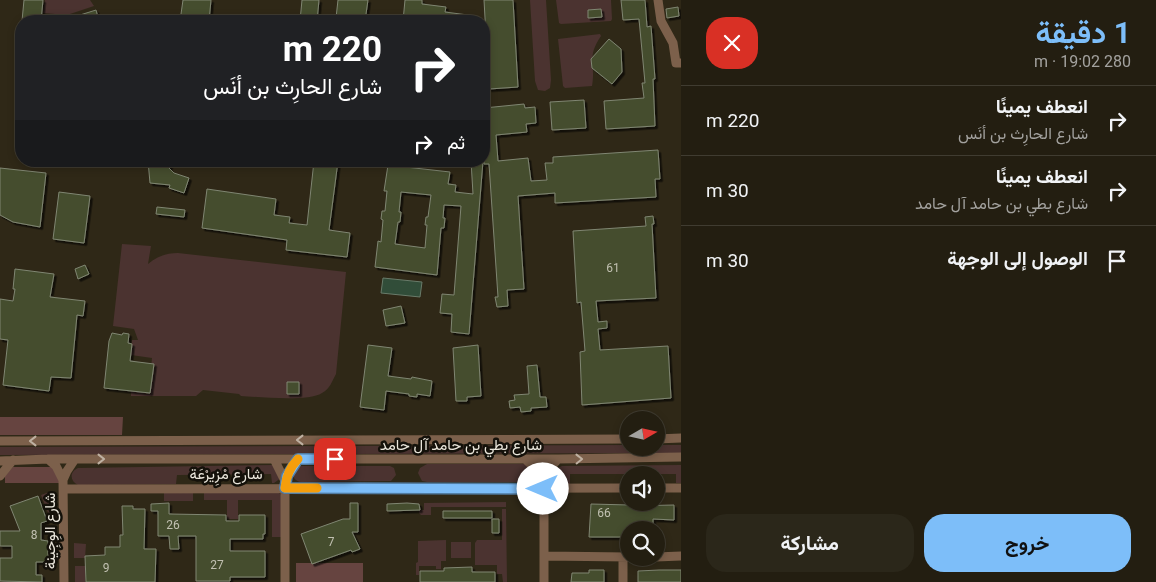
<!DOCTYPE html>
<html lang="ar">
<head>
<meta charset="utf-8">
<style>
  :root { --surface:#231e11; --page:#2b271a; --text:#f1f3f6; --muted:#a3a29f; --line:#403c31; --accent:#7dbef9 }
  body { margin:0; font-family:Roboto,Vazirmatn,sans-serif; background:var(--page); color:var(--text); direction:rtl; height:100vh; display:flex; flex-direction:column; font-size:19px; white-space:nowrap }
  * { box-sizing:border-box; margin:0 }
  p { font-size:16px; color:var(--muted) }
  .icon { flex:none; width:28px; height:28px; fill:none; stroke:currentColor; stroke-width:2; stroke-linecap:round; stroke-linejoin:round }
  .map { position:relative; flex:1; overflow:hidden; direction:ltr }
  .panel { display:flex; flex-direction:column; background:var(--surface); width:475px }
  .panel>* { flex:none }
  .hud { position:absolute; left:15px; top:15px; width:475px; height:152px; border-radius:20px; box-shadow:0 2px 8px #0003,0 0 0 1px var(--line); direction:rtl; background:#202124; color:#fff; overflow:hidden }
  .needle { width:32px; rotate:81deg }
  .tools { position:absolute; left:620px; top:411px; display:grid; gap:10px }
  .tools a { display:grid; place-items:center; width:45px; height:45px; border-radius:50%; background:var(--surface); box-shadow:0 2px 8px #0003,0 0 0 1px var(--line); font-size:25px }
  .pin { position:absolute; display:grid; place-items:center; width:42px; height:42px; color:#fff; margin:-21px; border-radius:10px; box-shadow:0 2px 8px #0006 }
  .me { position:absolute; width:55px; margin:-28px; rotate:270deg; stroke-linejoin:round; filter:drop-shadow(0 0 4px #0008) }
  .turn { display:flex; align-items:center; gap:18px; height:105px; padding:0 25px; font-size:22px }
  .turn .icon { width:65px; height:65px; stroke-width:2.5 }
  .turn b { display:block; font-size:35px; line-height:42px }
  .then { display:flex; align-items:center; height:48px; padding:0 25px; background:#0003; gap:10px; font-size:19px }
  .round { display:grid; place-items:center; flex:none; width:52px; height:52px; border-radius:20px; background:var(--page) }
  .headline { display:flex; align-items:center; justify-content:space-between; height:85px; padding:0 25px }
  h1 { font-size:30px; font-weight:700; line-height:38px; color:var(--accent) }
  .button { display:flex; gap:10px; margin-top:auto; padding:10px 25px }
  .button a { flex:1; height:58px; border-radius:20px; background:var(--accent); color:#111; font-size:20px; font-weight:700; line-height:58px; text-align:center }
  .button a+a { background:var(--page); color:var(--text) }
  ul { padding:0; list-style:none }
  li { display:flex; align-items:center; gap:15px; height:70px; padding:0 25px; border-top:1px solid var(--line) }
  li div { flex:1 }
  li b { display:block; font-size:19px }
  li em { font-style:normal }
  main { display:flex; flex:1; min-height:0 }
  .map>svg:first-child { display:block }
</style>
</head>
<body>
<main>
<section class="panel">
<div class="headline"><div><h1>1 دقيقة</h1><p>280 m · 19:02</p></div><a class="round" style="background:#d93025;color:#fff"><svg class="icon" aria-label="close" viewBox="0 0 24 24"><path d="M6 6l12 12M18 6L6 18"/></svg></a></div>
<ul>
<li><svg class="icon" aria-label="right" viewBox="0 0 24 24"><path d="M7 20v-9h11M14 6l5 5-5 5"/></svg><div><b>انعطف يمينًا</b><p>شارع الحارِث بن أنَس</p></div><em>220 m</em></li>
<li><svg class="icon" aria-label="right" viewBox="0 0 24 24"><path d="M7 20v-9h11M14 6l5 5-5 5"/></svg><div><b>انعطف يمينًا</b><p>شارع بطي بن حامد آل حامد</p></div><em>30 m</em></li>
<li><svg class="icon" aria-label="arrive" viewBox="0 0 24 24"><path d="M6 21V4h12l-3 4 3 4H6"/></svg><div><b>الوصول إلى الوجهة</b></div><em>30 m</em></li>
</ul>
<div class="button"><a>خروج</a><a>مشاركة</a></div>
</section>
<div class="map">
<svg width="681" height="582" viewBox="0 0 681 582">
  <defs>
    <filter id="shadow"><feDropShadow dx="2.5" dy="2.5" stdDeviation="0" flood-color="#0009"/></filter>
  </defs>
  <rect width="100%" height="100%" fill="#2f2817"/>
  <!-- green -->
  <path fill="#4b3330" d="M45,0H90L94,6L67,15L43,13Z
    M530,0H546L551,80L550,88L545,91L538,90L535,81Z
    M556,0H611L612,19L611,21L561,24L559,23Z
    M600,34L601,36C586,58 596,63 592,86L565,88L563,86L558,39Z
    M122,244L151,246L148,264C158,256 166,253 178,253L346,272L336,374C332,381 330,389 322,393C308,402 260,397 241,396L239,394L203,390L196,396H131V387L149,389L152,358L131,355L132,340H138L134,329L113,326Z
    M629,445V448H656V445H681V453L0,455V447Z
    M427,464H531L538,478L531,482H427L422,481L418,473L420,468Z
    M274,465L281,478L274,483H272L271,474L177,475L176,484L78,485C70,481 69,472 78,468Z
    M681,465V483H676V474H570V484L559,483L555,480L553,475L555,469L562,466Z
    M300,466H390L394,468L396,475L391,481L301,482C291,480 293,473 297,467Z
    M204,491L278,492L282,496V537H272V500H238V519H227V500H204Z
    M49,492L60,516L51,520L41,495Z
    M164,492H193V501H164Z
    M506,502V507H431V515H421L419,513V510H424V503Z
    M502,509H506L507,582H503L502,574H497V565H475V543L477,540H502Z
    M446,540V561H441V569H436V566H419V575H416V563L418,562V541Z
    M451,542H471V558H451Z
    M74,543L86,544L85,558H74Z
    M75,566H85V582H75Z"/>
  <!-- forest -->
  <path fill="#664440" d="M0,417H123L122,435H0Z
    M13,467H57L61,483H5V476Z
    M296,563H363V582H296Z"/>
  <!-- water -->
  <path fill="#314d39" stroke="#697b6a" d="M383,278L422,282L420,297L381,293Z"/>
  <!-- building -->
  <path fill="#444d2f" stroke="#808672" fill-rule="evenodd" filter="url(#shadow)" d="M24,0H43L41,21H22Z
    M183,0H211L209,21H180Z
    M302,0H319L317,21H300Z
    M338,0H368L365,21H341V18H336Z
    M405,0H422V4L446,7L445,12L468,15V20L403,21Z
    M484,0H513L518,87L489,89Z
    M621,0H645L647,27L651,26L655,79H653L655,126L606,129L604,101L644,98L642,83H645L639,19L623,20Z
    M678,7L679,16L667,18L666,9Z
    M601,9L602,17L588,18V10Z
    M96,10L99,21H64V20Z
    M609,39L621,49L622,72L612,84L592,68L591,59Z
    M584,100L586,128L552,130L550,102Z
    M524,104L525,108L535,107L536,123L526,124L527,132L496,135L498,161L528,158L531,181L547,180L545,163H553V157L658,150L660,179H655L656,197L555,203V193L518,196L524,289L507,290L508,306L497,307L495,297H498L489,164H484V108Z
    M148,161H172L169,168L174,173L189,178L184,193L169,188L170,185L150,183Z
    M314,161H338L329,230L350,233L347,257L286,250L287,240L202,228L207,189L276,199L274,215L290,217L289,223L307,225Z
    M471,161H483L469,334L451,332L452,314L440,313L442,294L454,295L461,206L444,205L443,218H445L444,228H441L437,275L375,267L378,241L381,242L383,220L381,219L382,211H385L387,191H384L388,165L450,172L448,184L456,185L455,192L473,194ZM401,192L431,195L428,217H426L425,225H427L425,248L395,244L398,222H400L401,212H399Z
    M0,168L46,173L40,227L13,222L0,215Z
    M59,192L90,196L84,243L53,239Z
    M157,207L185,210L184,217L156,214Z
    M653,216L654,224H652L656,298L596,301L598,322L607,321V328L598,329L600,350L668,346L671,398L582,405L580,352L585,351L581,302L577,303L573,231L646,226L645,217Z
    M85,265L89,274L78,279L75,269Z
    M15,269L54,274L50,297L85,301L83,316L77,315L71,378L51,377L49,391L3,385L8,340L0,339V299L13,301L15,289H13Z
    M401,306L405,323L386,326L383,310Z
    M112,333L122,335L123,333L129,334L128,343L132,344L130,361L154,364L150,393L104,388L109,341Z
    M368,345L392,348L388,376L411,379L412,377L432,381L430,396L417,394V397L409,396V394L386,391L384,410L360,407Z
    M478,345L481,396L467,397V401H456L453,348Z
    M537,365L540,397H546L547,407L531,408V411L521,412L520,407L510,408L509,401L515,400L514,395L529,394L527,366Z
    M287,382H299V394H287Z
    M38,496L47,521L41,523V540L48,541V562H36V575H42V582L0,581V558H12V546H0V531H20L10,506Z
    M169,503V514L226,515V521H239V515H265V534H263V539H230V551H265V577H230V581H196V536H178L179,549H170L169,536H158V511H151V504Z
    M350,503H358V532H352L360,549L352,552L351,550L312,564L301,534L343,519H350Z
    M407,503L419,504L420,510L387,511V504Z
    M591,504L629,505V506L674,505V520L653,519V530H629V537H589Z
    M122,506H133V509H145L144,549H156L155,582H86L85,556L105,555V547H120V535H123Z
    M443,511H492V518H443Z
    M492,519H499V533H492Z
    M472,567V572H495V582H420V571H444V568Z
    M589,570H604V582H571L572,573H589Z
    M659,570H681V582H638V571Z"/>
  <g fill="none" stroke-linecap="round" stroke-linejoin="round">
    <!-- minor -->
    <path stroke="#7c604b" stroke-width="9" d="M658,0L661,21L673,43L676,63H681
      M656,439L681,438
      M0,441L629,439
      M48,459L56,466L63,480
      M274,459L285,481
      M525,459L538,471L544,481
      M0,461L48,459H558L681,457
      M0,476L13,460
      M656,488H681
      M63,489L629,488
      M544,556L629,557
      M656,557L681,556
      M64,582L63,480L67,471L75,459
      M285,582V481L292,467L298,459
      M544,582V481L551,467L558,459
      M623,582V557"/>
  </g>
  <!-- one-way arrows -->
  <defs><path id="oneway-chevron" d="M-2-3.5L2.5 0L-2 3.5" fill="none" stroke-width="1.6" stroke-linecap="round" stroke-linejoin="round" transform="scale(1.25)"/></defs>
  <g stroke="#bfb1a2">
    <use href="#oneway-chevron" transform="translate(300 440) rotate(180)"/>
    <use href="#oneway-chevron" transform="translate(33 441) rotate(-180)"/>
    <use href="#oneway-chevron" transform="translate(101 459)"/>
    <use href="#oneway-chevron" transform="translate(579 459) rotate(-1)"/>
  </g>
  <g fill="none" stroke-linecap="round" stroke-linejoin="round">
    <!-- route casing -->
    <g stroke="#517ca2" stroke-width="12">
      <path id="route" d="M335,459H298L287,476L285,488L543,489"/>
    </g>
    <!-- route -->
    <use href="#route" stroke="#7dbef9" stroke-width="9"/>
    <!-- slow -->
    <path stroke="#f59e0b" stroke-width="9" d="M298,459C290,467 286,476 285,488H317"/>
  </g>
  <g text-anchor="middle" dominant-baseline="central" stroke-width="5" stroke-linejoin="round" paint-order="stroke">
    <!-- number labels -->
    <g font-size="12" fill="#c1c0b1">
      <text x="613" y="268">61</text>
      <text x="604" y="513">66</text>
      <text x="173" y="525">26</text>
      <text x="34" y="535">8</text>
      <text x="331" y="542">7</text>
      <text x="217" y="565">27</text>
      <text x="106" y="568">9</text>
    </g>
    <!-- street labels -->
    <g font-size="15" fill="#ebe7dc" stroke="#14110a">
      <text x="461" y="445">شارع بطي بن حامد آل حامد</text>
      <text x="226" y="474">شارع مْزِيرْعَة</text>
      <text transform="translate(50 531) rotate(-90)">شارع الوِجِينة</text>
    </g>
  </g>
</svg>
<div class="tools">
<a><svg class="needle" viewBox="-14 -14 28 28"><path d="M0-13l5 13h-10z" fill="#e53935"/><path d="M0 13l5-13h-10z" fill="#a3a29f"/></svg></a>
<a><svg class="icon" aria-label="sound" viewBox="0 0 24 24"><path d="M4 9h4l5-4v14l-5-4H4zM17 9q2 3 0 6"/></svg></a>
<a><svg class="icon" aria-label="search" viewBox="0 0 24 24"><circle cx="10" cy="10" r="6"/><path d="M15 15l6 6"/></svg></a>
</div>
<div class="pin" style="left:335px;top:459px;background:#d93025"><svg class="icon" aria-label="arrive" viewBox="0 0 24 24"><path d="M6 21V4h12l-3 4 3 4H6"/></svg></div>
<svg class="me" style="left:543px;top:489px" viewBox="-20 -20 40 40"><circle r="19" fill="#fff"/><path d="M0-13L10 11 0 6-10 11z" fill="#7dbef9"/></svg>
<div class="hud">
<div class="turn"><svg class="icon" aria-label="right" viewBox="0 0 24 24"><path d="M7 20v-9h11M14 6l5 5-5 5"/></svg><div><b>220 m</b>شارع الحارِث بن أنَس</div></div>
<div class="then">ثم<svg class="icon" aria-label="right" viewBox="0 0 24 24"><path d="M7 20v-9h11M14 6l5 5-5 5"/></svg></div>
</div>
</div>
</main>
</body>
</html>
